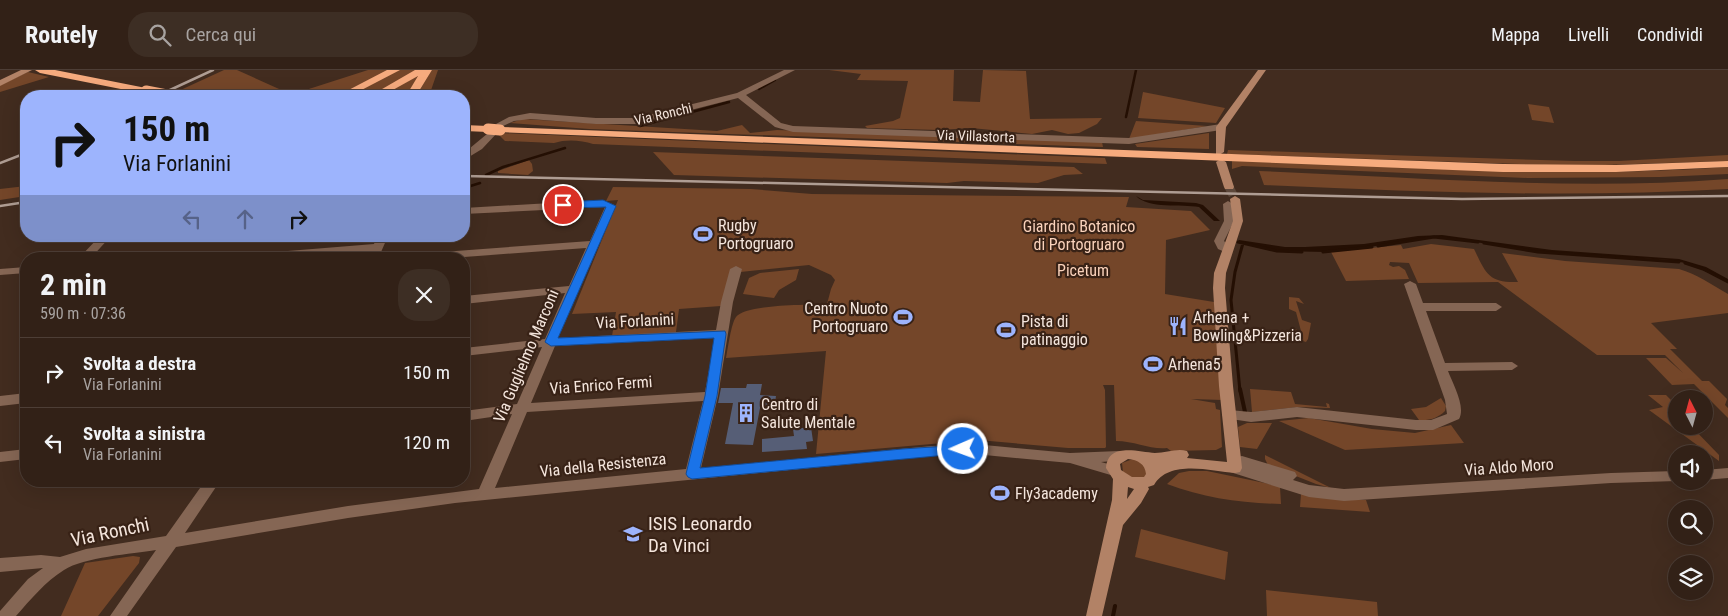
<!DOCTYPE html>
<html lang="it">
<head>
<meta charset="utf-8">
<style>
  :root { --surface:#322117; --page:#3d2e24; --text:#f1f3f6; --muted:#a8a3a1; --line:#4d3e36 }
  body { margin:0; font-family:"Roboto Condensed",sans-serif; background:var(--page); color:var(--text); height:100vh; display:flex; flex-direction:column; font-size:19px; white-space:nowrap }
  * { box-sizing:border-box; margin:0 }
  p { font-size:16px; color:var(--muted) }
  .icon { flex:none; width:28px; height:28px; fill:none; stroke:currentColor; stroke-width:2; stroke-linecap:round; stroke-linejoin:round }
  .map { position:relative; flex:1; overflow:hidden }
  .panel { position:absolute; left:20px; top:182px; width:450px; height:235px; display:flex; flex-direction:column; background:var(--surface); border-radius:20px; box-shadow:0 5px 20px #0002,0 0 0 1px var(--line) }
  .panel>* { flex:none }
  .top-card { position:absolute; left:20px; top:20px; width:450px; height:152px; border-radius:20px; box-shadow:0 5px 20px #0002,0 0 0 1px var(--line); background:#9db4fd; color:#111; overflow:hidden }
  .needle { width:32px; rotate:354deg }
  .controls { position:absolute; left:1668px; top:320px; display:grid; gap:10px }
  .controls a { display:grid; place-items:center; width:45px; height:45px; border-radius:50%; background:var(--surface); box-shadow:0 5px 20px #0002,0 0 0 1px var(--line); font-size:25px }
  .pin { position:absolute; display:grid; place-items:center; width:42px; height:42px; color:#fff; margin:-21px; border:2px solid #fff; border-radius:50%; box-shadow:0 1px 5px #0007 }
  .me { position:absolute; width:55px; margin:-28px; rotate:268deg; stroke-linejoin:round; filter:drop-shadow(0 0 4px #0008) }
  .turn { display:flex; align-items:center; gap:18px; height:105px; padding:0 20px; font-size:22px }
  .turn .icon { width:65px; height:65px; stroke-width:2.5 }
  .turn b { display:block; font-size:35px; line-height:42px }
  .lanes { display:flex; align-items:center; height:48px; padding:0 20px; background:#0003; justify-content:center; gap:25px; direction:ltr }
  .lanes .off { opacity:.35 }
  .round { display:grid; place-items:center; flex:none; width:52px; height:52px; border-radius:20px; background:var(--page) }
  .summary { display:flex; align-items:center; justify-content:space-between; height:85px; padding:0 20px }
  h1 { font-size:30px; font-weight:700; line-height:38px }
  ul { padding:0; list-style:none }
  li { display:flex; align-items:center; gap:15px; height:70px; padding:0 20px; border-top:1px solid var(--line) }
  li div { flex:1 }
  li b { display:block; font-size:19px }
  li em { font-style:normal }
  header { display:flex; align-items:center; gap:30px; box-sizing:border-box; height:70px; padding:0 25px; background:var(--surface); border-bottom:1px solid var(--line) }
  header strong { font-size:24px }
  nav { display:flex; gap:28px; margin-inline-start:auto; font-size:18px }
  .search { width:350px; height:45px; background:var(--page); display:flex; align-items:center; gap:12px; box-sizing:border-box; padding:0 18px; border-radius:20px; color:var(--muted); font-size:19px }
  .map>svg:first-child { display:block }
</style>
</head>
<body>
<header>
<strong>Routely</strong>
<div class="search"><svg class="icon" aria-label="search" viewBox="0 0 24 24"><circle cx="10" cy="10" r="6"/><path d="M15 15l6 6"/></svg>Cerca qui</div>
<nav><a>Mappa</a><a>Livelli</a><a>Condividi</a></nav>
</header>
<div class="map">
<svg width="1728" height="546" viewBox="0 0 1728 546">
  <rect width="100%" height="100%" fill="#422c1f"/>
  <!-- green -->
  <path fill="#744629" d="M224,0H237L288,23L277,26H195L174,23Z
    M368,0H391L336,26H287Z
    M398,0H418L370,26H347Z
    M432,0H438L429,26H416Z
    M829,0H954L953,31L980,32L983,0L1026,1L1030,49L1102,48L1097,54L1079,63L1068,64L1052,60L1032,64L971,58L939,60L867,58L865,56L893,51L900,48L908,11L857,10L861,4Z
    M28,2L49,7L0,22V15Z
    M419,5H421L409,26H380Z
    M1143,22L1225,38L1216,53L1138,48Z
    M1528,34L1549,37L1554,53L1532,50Z
    M523,49L717,61L742,55L750,63L777,60L1102,72L1103,77L589,59L510,53Z
    M1136,51L1207,56L1129,69Z
    M499,63L1105,88L1107,94L593,74C581,70 566,69 554,73L505,71L499,65Z
    M1209,63V79L1137,77L1135,74Z
    M1228,80L1575,91H1619L1728,85V91L1574,96L1227,84Z
    M653,82L1074,97L1083,104L1064,105L1038,113L964,111L947,113L674,105Z
    M529,90L532,94L533,101L528,105L498,103V101Z
    M1232,90C1397,96 1563,109 1728,97V104L1660,107L1527,108L1242,96L1232,99Z
    M1259,101C1415,107 1572,121 1728,109V119C1573,128 1419,122 1264,115Z
    M26,116V126L0,130V119Z
    M613,117L751,119L812,124L1129,127L1126,137L1191,141L1210,160L1166,170L1165,224L1214,232L1223,330L1191,329L1215,333L1216,339L1220,340L1222,377L1216,380L1171,381L1167,378C1151,380 1135,371 1116,371L1114,315H1103L1105,320L1106,377L1105,378H1068L978,370L816,384L826,281L726,288C728,278 731,254 736,247C746,234 809,235 827,234L831,219L835,210L831,205L809,195L731,203L721,236L679,239L676,262L612,266L616,242L572,244L618,130L606,131Z
    M1431,174L1474,179C1486,204 1489,213 1518,212L1502,183L1565,191L1679,199C1697,204 1712,215 1728,224V243L1651,253L1677,279H1670L1702,311H1709L1727,329L1725,335L1728,338V348L1694,314L1672,315L1646,288H1666L1683,303L1665,285H1597L1498,212L1418,213L1409,193L1390,192L1389,195L1393,197L1399,196L1405,200L1409,209L1346,211L1331,182L1401,175L1403,179Z
    M799,199L796,210L779,220L774,228L743,224L749,208L760,203Z
    M1289,227L1299,228L1304,234L1296,231L1302,250L1311,253L1308,269L1306,272L1300,270L1294,259L1301,261L1296,242L1289,239Z
    M1250,319L1291,322L1295,334L1327,337L1326,333L1329,334L1330,338L1298,337L1252,342Z
    M1648,325H1666L1675,334L1673,339L1676,342V356H1691L1719,385V391L1649,340L1663,337Z
    M1441,328L1446,336L1445,341C1438,348 1429,351 1419,350L1411,339L1426,337Z
    M1309,348L1372,359L1415,363L1451,355L1464,373L1345,380L1279,351Z
    M1247,353H1272L1257,379L1240,377L1238,357Z
    M1265,385L1331,418L1316,414L1268,395L1265,389Z
    M1133,389L1142,392L1148,401L1145,407L1133,408L1123,402L1122,393Z
    M1189,401H1207L1274,415L1280,417L1281,434C1241,433 1204,428 1167,414L1179,403Z
    M1301,424L1347,430H1366L1370,442L1300,437Z
    M1141,459L1228,482L1225,510L1135,487Z
    M133,486L140,487L139,493L98,546H61L85,493Z
    M1266,520L1377,532L1378,546H1267Z"/>
  <!-- water -->
  <path fill="#240f03" d="M1136,126L1143,130L1196,133L1203,135L1220,151H1214L1199,137C1182,134 1148,139 1136,126Z
    M1442,165L1552,180L1679,189L1706,197L1728,209V212L1690,194L1670,190L1538,182L1475,172L1434,167L1356,179L1326,182L1277,181L1238,172L1239,170L1285,177H1305L1364,174L1418,166Z"/>
  <g fill="none" stroke-linecap="round" stroke-linejoin="round">
    <!-- stream-far2 -->
    <path stroke="#240f03" stroke-width="2.5" d="M759,19L775,10
      M1126,47L1136,0
      M640,56L729,32
      M486,105L503,97L565,78
      M464,118L480,113"/>
    <!-- stream-far1 -->
    <path stroke="#240f03" stroke-width="3" d="M1238,172L1277,181L1302,182
      M1484,173L1538,182L1679,192
      M1378,176L1434,167L1478,172
      M1323,182L1372,177
      M1685,193L1703,199L1728,212
      M1240,321L1231,230L1235,202L1243,173"/>
    <!-- stream -->
    <path stroke="#240f03" stroke-width="4" d="M1240,319L1245,342
      M1113,546L1115,536"/>
  </g>
  <!-- building -->
  <path fill="#565e76" d="M747,314H762L760,325L776,326L774,338H760L753,375L725,374L733,333H718L721,318H746Z
    M811,357L813,371L806,372L807,379L762,382V369L794,366L793,359Z"/>
  <g fill="none" stroke-linecap="round" stroke-linejoin="round">
    <!-- secondary-tunnel -->
    <path stroke="#5d483b" stroke-width="9" stroke-dasharray="9 4.5" stroke-linecap="butt" d="M1229,117L1235,129"/>
    <!-- street -->
    <path fill="#856654" fill-rule="evenodd" d="M784,0H795L746,25L781,53L793,56L1129,68L1221,54L1226,57L1221,60L1129,74L793,62L775,57L738,28L636,54H596L530,49L514,51L501,57L496,54L509,47L530,43L596,48H636L737,23Z
      M493,59L498,62L482,79L464,90V83Z
      M603,130L616,136L558,268L716,260L721,232L730,199L736,196L742,199L733,232L718,326L701,398L932,376L974,374L1070,383L1119,381L1124,382L1126,386L1124,390L1101,392L1119,397L1121,401L1119,405L1114,406L1070,393L974,384L932,386L455,433L348,448L176,477L127,546H110L156,480C132,484 84,487 64,500C45,512 31,529 16,546H0V541L28,509L43,498L0,502V488L41,485L60,487L86,479L166,466L205,411H220L185,463L348,436L479,419L512,344L464,351V341L517,334L542,277L464,286V278L545,269L565,223L464,234V226L569,216L586,178L437,189H383L388,186L590,171L605,137L464,144V138ZM715,268L705,322L531,333L555,276ZM703,331L686,399L495,418L527,342Z
      M1228,131L1233,134L1234,151L1224,171L1233,180L1227,183L1218,179L1214,171L1224,151L1223,134Z
      M100,166H111L90,189H78Z
      M377,166H388L378,189H367L370,181L273,189H222L227,186L374,174Z
      M26,197V203L0,205V199Z
      M1410,211L1416,214L1423,233H1496L1502,237L1496,241H1426L1445,293L1512,292L1518,296L1512,300L1448,301C1453,314 1466,337 1459,349L1433,360H1416L1297,347L1251,352L1224,348L1222,345L1224,342L1229,340L1251,342L1297,337L1416,350H1431L1447,344L1445,330L1404,214Z
      M26,323V333L0,336V326Z
      M26,379V389L0,392V382Z
      M1242,386L1295,402L1297,406L1293,410L1309,415L1344,419L1611,403L1676,401L1677,411L1611,413L1344,431L1309,427L1230,402L1228,398L1230,394L1236,393L1237,387Z
      M1728,398V408L1704,410V400Z"/>
    <!-- secondary -->
    <path fill="#b28266" fill-rule="evenodd" d="M21,0H32L0,16V10Z
      M1258,0H1266L1226,57L1224,82L1219,85L1216,84V57Z
      M1221,89L1226,92L1234,117L1233,119H1225L1224,117L1216,92Z
      M1235,126L1240,129L1243,151L1226,203L1225,218L1233,316L1242,398L1240,402L1235,403C1211,401 1169,389 1154,415L1148,417L1149,419L1141,433L1123,455L1102,546H1086L1112,430L1113,409L1106,398C1108,372 1138,382 1155,383C1166,383 1177,378 1187,381L1189,385L1187,388L1227,392L1219,316L1213,218L1214,203L1233,151L1230,129ZM1128,389C1138,390 1145,394 1146,404L1144,407H1132L1121,400L1120,394ZM1128,417L1134,419L1127,429Z"/>
    <!-- highway -->
    <path fill="#f6ab7e" fill-rule="evenodd" d="M35,0H55L146,18L151,21L146,24L40,3Z
      M387,0H400L350,26H337Z
      M415,0H432L416,26H406L418,6L382,26H370Z
      M464,55L488,56L494,59L488,62L464,61Z
      M500,57L1503,94L1616,95L1728,91V97L1616,102H1503L496,62L494,60Z"/>
    <!-- rail -->
    <path stroke="#af9d93" stroke-width="2.5" d="M157,26L213,0
      M0,93L26,83
      M464,106L1462,129L1728,126
      M0,136L26,132"/>
    <!-- highway-bridge -->
    <path stroke="#f6ab7e" stroke-width="11" d="M146,21L172,26
      M488,59L500,60"/>
  </g>
  <!-- route -->
  <path fill="#1a73e8" stroke="#114b97" d="M603,130L616,136L558,268L725,261L726,264L717,326L700,398L902,379L963,375L968,376L970,379L968,383L692,409L688,407L686,404L705,326L714,268L551,276L545,272L606,137L563,138L559,135L563,132Z"/>
  <!-- icons -->
  <defs>
    <g id="stadium-bare" transform="scale(1.5)"><path d="M0-5a6.5 5 0 1 0 0 10a6.5 5 0 1 0 0-10ZM-3.5-1.8h7v3.6h-7Z" fill="#9db4fd" stroke="#382216" stroke-width="2.5" paint-order="stroke"/></g>
    <g id="restaurant-bare" transform="scale(1.5)"><path d="M-5-6h1v4h1v-4h1v4h1v-4h1v5L-1.5 .5V6h-2V.5L-5-1ZM5-6V6H3V1.5H1.5Q1.5-4 5-6Z" fill="#9db4fd" stroke="#382216" stroke-width="2.5" paint-order="stroke"/></g>
    <g id="building-bare" transform="scale(1.5)"><path d="M-4-6H4V6H1V3H-1V6H-4ZM-2.5-4.3h1.7v1.8h-1.7ZM.8-4.3h1.7v1.8H.8ZM-2.5-1h1.7V.8h-1.7ZM.8-1h1.7V.8H.8Z" fill="#9db4fd" stroke="#382216" stroke-width="2.5" paint-order="stroke"/></g>
    <g id="school-bare" transform="scale(1.5)"><path d="M0-5L7-2L0 1L-7-2ZM-4 1L0 2.5L4 1V4Q0 6-4 4Z" fill="#9db4fd" stroke="#382216" stroke-width="2.5" paint-order="stroke"/></g>
  </defs>
  <g fill-rule="evenodd">
    <use href="#stadium-bare" x="703" y="164"/>
    <use href="#stadium-bare" x="903" y="247"/>
    <use href="#restaurant-bare" x="1178" y="256"/>
    <use href="#stadium-bare" x="1006" y="260"/>
    <use href="#stadium-bare" x="1153" y="294"/>
    <use href="#building-bare" x="746" y="343"/>
    <use href="#stadium-bare" x="1000" y="423"/>
    <use href="#school-bare" x="633" y="464"/>
  </g>
  <g text-anchor="middle" dominant-baseline="central" stroke-width="4.5" stroke-linejoin="round" paint-order="stroke">
    <!-- far-street labels -->
    <g font-size="14" fill="#f4e5dc" stroke="#382216">
      <text transform="translate(663 44) rotate(-13)">Via Ronchi</text>
      <text transform="translate(976 66) rotate(2)">Via Villastorta</text>
    </g>
    <!-- poi labels -->
    <g font-size="16" fill="#f4e5dc" stroke="#382216" text-anchor="start">
      <text x="718" y="155">Rugby<tspan x="718" dy="18">Portogruaro</tspan></text>
      <text x="888" y="238" text-anchor="end">Centro Nuoto<tspan x="888" dy="18">Portogruaro</tspan></text>
      <text x="1193" y="247">Arhena +<tspan x="1193" dy="18">Bowling&amp;Pizzeria</tspan></text>
      <text x="1021" y="251">Pista di<tspan x="1021" dy="18">patinaggio</tspan></text>
      <text x="1168" y="294">Arhena5</text>
      <text x="761" y="334">Centro di<tspan x="761" dy="18">Salute Mentale</tspan></text>
      <text x="1015" y="423">Fly3academy</text>
    </g>
    <!-- park labels -->
    <g font-size="16" fill="#fad2bb" stroke="#382216">
      <text x="1079" y="156">Giardino Botanico<tspan x="1079" dy="18">di Portogruaro</tspan></text>
      <text x="1083" y="200">Picetum</text>
    </g>
    <!-- street labels -->
    <g font-size="16" fill="#f4e5dc" stroke="#382216">
      <text transform="translate(635 251) rotate(-3)">Via Forlanini</text>
      <text transform="translate(526 286) rotate(-67)">Via Guglielmo Marconi</text>
      <text transform="translate(601 315) rotate(-4)">Via Enrico Fermi</text>
      <text transform="translate(603 395) rotate(-6)">Via della Resistenza</text>
      <text transform="translate(1509 397) rotate(-4)">Via Aldo Moro</text>
    </g>
    <!-- near-poi labels -->
    <g font-size="19" fill="#f4e5dc" stroke="#382216" text-anchor="start">
      <text x="648" y="453">ISIS Leonardo<tspan x="648" dy="22">Da Vinci</tspan></text>
    </g>
    <!-- near-street labels -->
    <g font-size="19" fill="#f4e5dc" stroke="#382216">
      <text transform="translate(110 462) rotate(-12)">Via Ronchi</text>
    </g>
  </g>
</svg>
<div class="controls">
<a><svg class="needle" viewBox="-14 -14 28 28"><path d="M0-13l5 13h-10z" fill="#e53935"/><path d="M0 13l5-13h-10z" fill="#a8a3a1"/></svg></a>
<a><svg class="icon" aria-label="sound" viewBox="0 0 24 24"><path d="M4 9h4l5-4v14l-5-4H4zM17 9q2 3 0 6"/></svg></a>
<a><svg class="icon" aria-label="search" viewBox="0 0 24 24"><circle cx="10" cy="10" r="6"/><path d="M15 15l6 6"/></svg></a>
<a><svg class="icon" aria-label="layers" viewBox="0 0 24 24"><path d="M12 4l9 5-9 5-9-5zM3 14l9 5 9-5"/></svg></a>
</div>
<div class="pin" style="left:563px;top:135px;background:#d93025"><svg class="icon" aria-label="arrive" viewBox="0 0 24 24"><path d="M6 21V4h12l-3 4 3 4H6"/></svg></div>
<svg class="me" style="left:963px;top:379px" viewBox="-20 -20 40 40"><circle r="17" fill="#1a73e8" stroke="#fff" stroke-width="3"/><path d="M0-11L8 9 0 5-8 9z" fill="#fff"/></svg>
<div class="top-card">
<div class="turn"><svg class="icon" aria-label="right" viewBox="0 0 24 24"><path d="M7 20v-9h11M14 6l5 5-5 5"/></svg><div><b>150 m</b>Via Forlanini</div></div>
<div class="lanes"><svg class="icon off" aria-label="left" viewBox="0 0 24 24"><path d="M17 20v-9H6M10 6l-5 5 5 5"/></svg><svg class="icon off" aria-label="ahead" viewBox="0 0 24 24"><path d="M12 20V5M6 11l6-6 6 6"/></svg><svg class="icon" aria-label="right" viewBox="0 0 24 24"><path d="M7 20v-9h11M14 6l5 5-5 5"/></svg></div>
</div>
<section class="panel">
<div class="summary"><div><h1>2 min</h1><p>590 m · 07:36</p></div><a class="round"><svg class="icon" aria-label="close" viewBox="0 0 24 24"><path d="M6 6l12 12M18 6L6 18"/></svg></a></div>
<ul>
<li><svg class="icon" aria-label="right" viewBox="0 0 24 24"><path d="M7 20v-9h11M14 6l5 5-5 5"/></svg><div><b>Svolta a destra</b><p>Via Forlanini</p></div><em>150 m</em></li>
<li><svg class="icon" aria-label="left" viewBox="0 0 24 24"><path d="M17 20v-9H6M10 6l-5 5 5 5"/></svg><div><b>Svolta a sinistra</b><p>Via Forlanini</p></div><em>120 m</em></li>
</ul>
</section>
</div>
</body>
</html>
